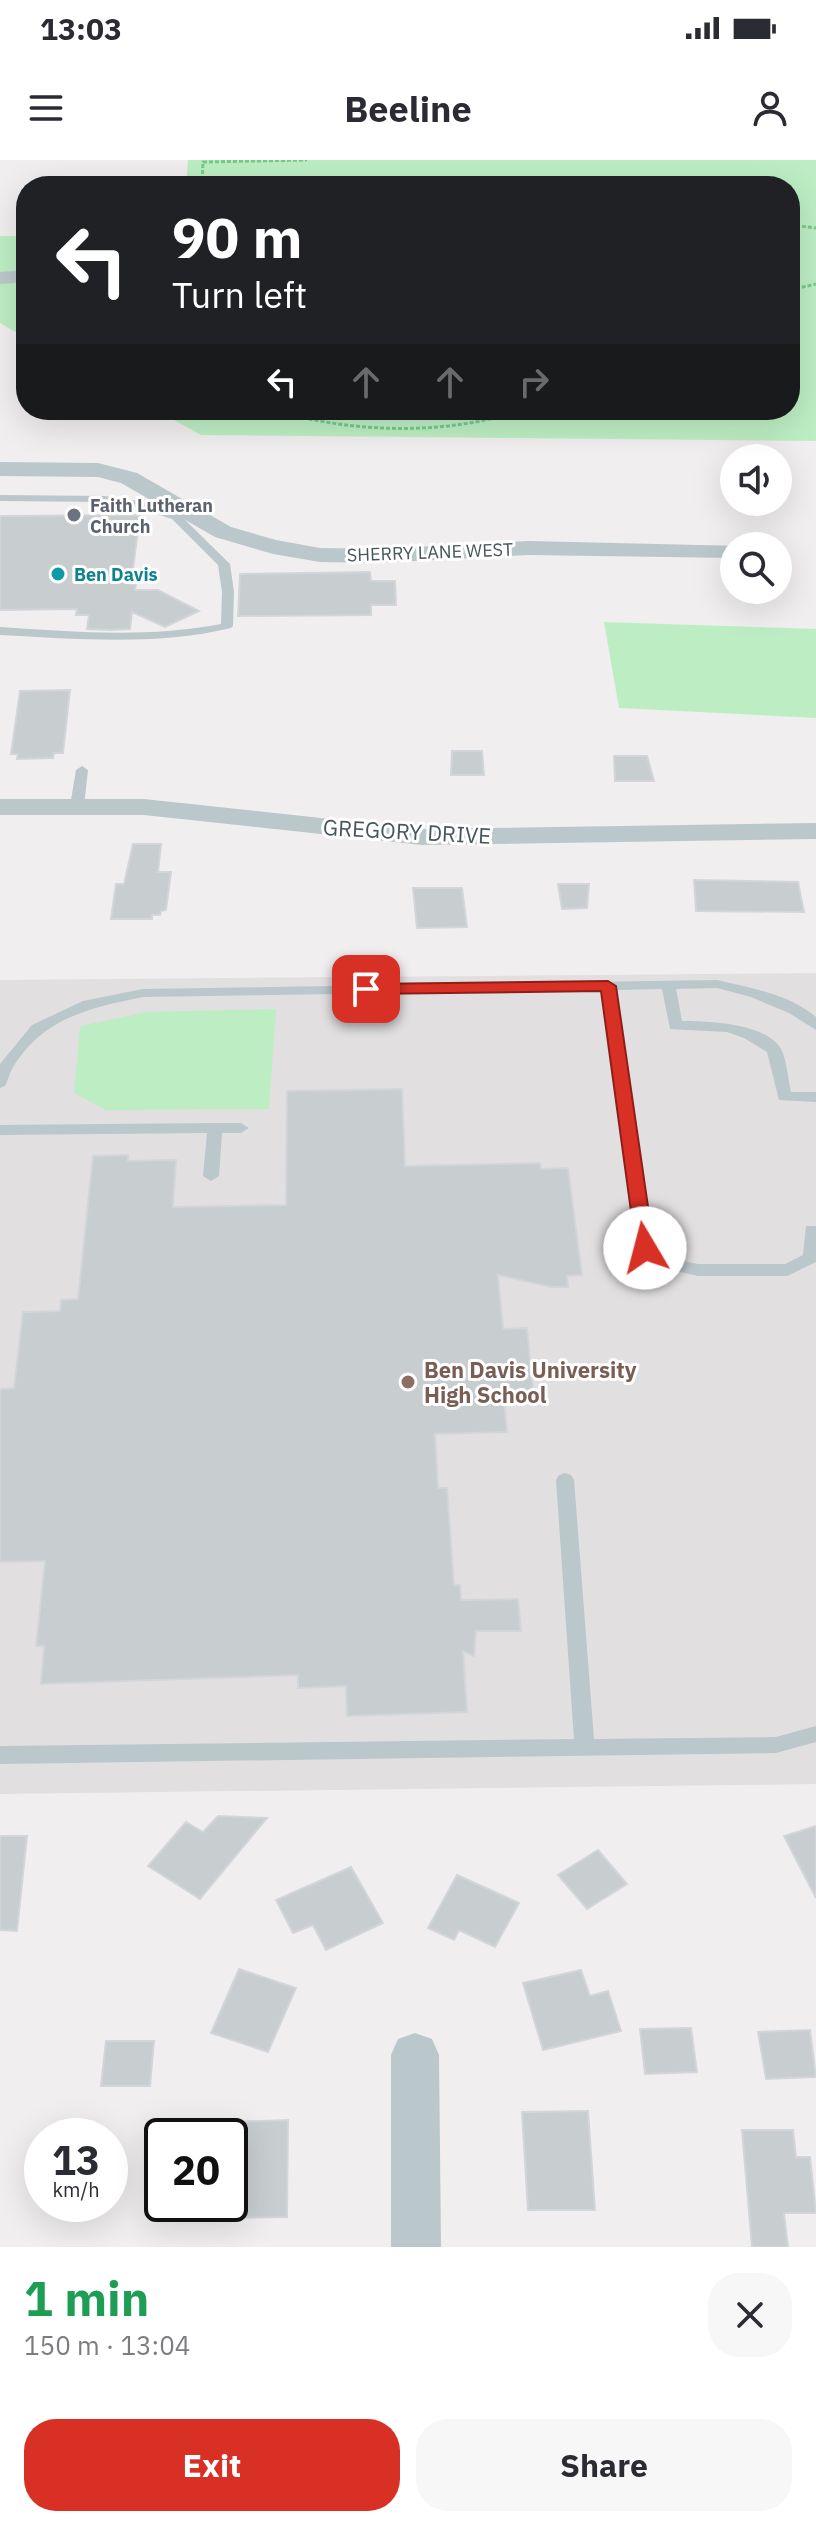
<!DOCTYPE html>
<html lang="en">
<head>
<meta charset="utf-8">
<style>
  :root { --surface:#fff; --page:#f7f7f7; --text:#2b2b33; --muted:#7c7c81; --accent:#d93025 }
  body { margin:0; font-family:"IBM Plex Sans",sans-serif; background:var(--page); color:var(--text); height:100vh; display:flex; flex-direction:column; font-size:30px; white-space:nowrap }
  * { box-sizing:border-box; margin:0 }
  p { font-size:26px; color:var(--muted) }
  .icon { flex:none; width:44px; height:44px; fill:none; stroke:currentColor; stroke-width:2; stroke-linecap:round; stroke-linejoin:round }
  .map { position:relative; height:2087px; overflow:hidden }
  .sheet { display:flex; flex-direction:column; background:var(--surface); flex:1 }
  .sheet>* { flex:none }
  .guide { position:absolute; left:16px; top:16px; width:784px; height:244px; border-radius:32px; box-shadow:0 8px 32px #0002; background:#202124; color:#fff; overflow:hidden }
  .fabs { position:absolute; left:720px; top:284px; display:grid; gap:16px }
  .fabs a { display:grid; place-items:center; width:72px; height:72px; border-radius:50%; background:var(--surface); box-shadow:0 8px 32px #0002; font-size:40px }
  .speed { position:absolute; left:24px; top:1958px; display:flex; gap:16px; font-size:40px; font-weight:700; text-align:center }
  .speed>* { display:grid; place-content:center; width:104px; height:104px; border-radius:50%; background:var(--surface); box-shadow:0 8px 32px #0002; line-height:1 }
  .speed small { font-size:20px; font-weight:400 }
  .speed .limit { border:4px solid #111; border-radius:12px; background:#fff; color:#111 }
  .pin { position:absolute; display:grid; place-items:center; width:68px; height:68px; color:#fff; margin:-34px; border-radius:16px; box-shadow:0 4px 12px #0006 }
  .me { position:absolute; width:88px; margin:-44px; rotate:352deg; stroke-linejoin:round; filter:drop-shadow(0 0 6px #0008) }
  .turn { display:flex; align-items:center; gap:28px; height:168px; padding:0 24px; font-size:36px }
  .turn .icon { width:104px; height:104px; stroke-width:2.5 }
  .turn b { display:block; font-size:56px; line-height:68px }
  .lanes { display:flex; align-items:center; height:76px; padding:0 24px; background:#0003; justify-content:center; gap:40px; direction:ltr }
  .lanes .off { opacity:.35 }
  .round { display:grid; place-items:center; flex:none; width:84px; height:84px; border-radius:32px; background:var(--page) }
  .head { display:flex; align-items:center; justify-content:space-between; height:136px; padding:0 24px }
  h1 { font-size:48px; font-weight:700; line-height:60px; color:#1e9e55 }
  .action { display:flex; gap:16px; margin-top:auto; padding:16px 24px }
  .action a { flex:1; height:92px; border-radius:32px; background:var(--accent); color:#fff; font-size:32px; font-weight:700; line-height:92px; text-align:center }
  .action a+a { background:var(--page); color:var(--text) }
  .status { display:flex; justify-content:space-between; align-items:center; height:56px; padding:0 40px; background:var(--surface); direction:ltr }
  .status svg { height:22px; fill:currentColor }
  header { display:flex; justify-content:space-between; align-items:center; height:104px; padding:0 24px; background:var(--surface); font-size:36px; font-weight:700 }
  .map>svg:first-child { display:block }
</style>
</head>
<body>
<div class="status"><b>13:03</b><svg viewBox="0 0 49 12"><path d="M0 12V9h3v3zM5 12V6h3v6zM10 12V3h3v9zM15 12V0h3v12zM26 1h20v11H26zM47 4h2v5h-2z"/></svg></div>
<header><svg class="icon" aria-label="menu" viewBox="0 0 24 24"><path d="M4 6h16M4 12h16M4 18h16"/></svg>Beeline<svg class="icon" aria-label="person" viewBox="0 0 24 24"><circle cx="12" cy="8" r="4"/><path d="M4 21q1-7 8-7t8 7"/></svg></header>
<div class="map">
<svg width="816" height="2087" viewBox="0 0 816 2087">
  <rect width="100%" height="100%" fill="#f1eeef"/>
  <!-- education -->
  <path fill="#e2dfe0" d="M816,813V1624L0,1634V820Z"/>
  <!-- green -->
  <path fill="#bdeec3" d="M188,0H816V281L201,275L156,250H790V26H186Z
    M0,76H26V178L0,163Z
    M604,462L816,469V558L619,548Z
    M276,849L269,949L106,950L74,933L80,866L146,852Z"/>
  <!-- water -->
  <path fill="#8aeae5" d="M306,250H486L484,253C427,259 368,260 311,255Z"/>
  <!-- building -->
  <path fill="#c8cdd0" stroke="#d2d6da" stroke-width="2" d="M140,355L131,424H136L135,430H158L199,451L165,467L132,452L130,469L111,470L87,469L89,455H76L77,449L0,450V356Z
    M370,412L371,421H395L396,445H371V455L238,456L240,414Z
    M70,530L63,593H54L53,598L17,599L18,594H11L20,531Z
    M452,591H482L484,615H451Z
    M614,596H647L654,621H615Z
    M133,684H161L158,712H171L166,750L161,751L160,755H152V759H111L116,724H124Z
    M694,720L798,722L804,752L696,751Z
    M558,724H589L587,748L562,749Z
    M413,728H462L467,767L417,768Z
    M402,929L405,1006L540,1003L541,1009L568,1008L582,1115L567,1116L568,1127H551L498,1115L503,1169L527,1168L534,1240L504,1241L507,1272L435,1274L438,1328H447L454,1425H460L461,1440L518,1439L521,1471H476L474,1496L463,1491L467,1552L347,1556L346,1526L298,1528V1515L41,1524L44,1486H36L45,1401L0,1402V1229L14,1228L23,1152L60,1151L61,1140L78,1139L93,996L128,995V1001L176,1000L173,1047L286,1045L287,931Z
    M218,1656L267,1658L200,1739L148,1706L186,1662L203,1672Z
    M816,1666V1738L784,1676Z
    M0,1676H27L17,1771L0,1770Z
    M598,1690L627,1724L587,1749L558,1715Z
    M351,1707L383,1763L326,1790L313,1765L293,1773L276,1740Z
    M457,1715L519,1743L495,1787L459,1770L454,1780L428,1768Z
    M239,1809L296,1828L268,1892L211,1873Z
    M581,1810L590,1836L608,1831L621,1871L543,1890L523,1823Z
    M691,1868L697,1912L645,1914L640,1869Z
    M810,1870L816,1917L766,1919L758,1872Z
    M106,1881H154L150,1926H101Z
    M588,1951L595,2050H528L522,1952Z
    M288,1960L287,2057L230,2058V1962Z
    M742,1970H793L796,1997H810L816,2053H784L788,2087H752Z"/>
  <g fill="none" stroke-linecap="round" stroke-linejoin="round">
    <!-- path -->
    <path stroke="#75cb8a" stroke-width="3" stroke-dasharray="4 2" stroke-linecap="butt" d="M202,26L203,2L307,0
      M790,65L816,68
      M790,130L816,124
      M790,189L799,216L790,219
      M290,250V255C360,271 428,274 499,257L502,250"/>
    <!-- lane -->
    <path fill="#bac7cb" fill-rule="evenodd" d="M0,335L105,336L139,341L180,355L230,404L234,432L233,466L231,468C156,486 77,479 0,475V467C74,472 148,478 221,464L222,432L218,405L172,359L133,346L105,342L0,341Z
      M82,606L88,610L84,646L77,650L70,646L76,610Z
      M717,820C751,828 789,834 816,857V870L789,853L751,837L717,828L676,829L682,861C708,861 766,863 781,889C787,900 788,920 791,932H816V942L779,940L767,892L744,878L727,872L670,869L662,829L616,830L653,1086L669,1098L698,1104H785L803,1095L806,1066H816V1102L787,1116H698L658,1107L639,1092L601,830L143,837C89,848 42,858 12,909C9,914 8,921 5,926L0,928V904L32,865L83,841L143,829Z
      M215,963H241L249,968L241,973H222L219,1016L211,1021L203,1016L207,973L0,975V965Z
      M565,1313L571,1315L574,1320L594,1579L776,1577L816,1566V1582L776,1593L0,1604V1586L574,1579L556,1320L559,1315Z"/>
    <!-- street -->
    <path fill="#bac7cb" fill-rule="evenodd" d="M26,110V122L0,124V112Z
      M0,302L98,303L137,313L231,367L276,380L320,388L377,389L529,381L742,386H734V398L529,395L377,403L320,402L273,394L215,377L121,323L98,317L0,316Z
      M0,639H144L422,669L816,663V679L422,685L144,655H0Z
      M415,1873L432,1879L439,1895L441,2087H391V1895L398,1879Z"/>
  </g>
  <!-- route -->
  <path fill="#d93025" stroke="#8d1f18" stroke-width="2" d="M608,821L616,826L654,1088L645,1094L636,1088L601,831L366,834L358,829L366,824Z"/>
  <!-- markers -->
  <circle fill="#6b7280" stroke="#fff" stroke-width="3" cx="74" cy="355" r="8"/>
  <circle fill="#0f9aa8" stroke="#fff" stroke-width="3" cx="58" cy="414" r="8"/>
  <circle fill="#8d6e63" stroke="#fff" stroke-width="3" cx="408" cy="1222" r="8"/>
  <g text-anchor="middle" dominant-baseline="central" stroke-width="6" stroke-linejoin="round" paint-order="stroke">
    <!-- far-worship labels -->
    <g font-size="18" font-weight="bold" fill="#5b616d" stroke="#fff" text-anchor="start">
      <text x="90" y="345">Faith Lutheran<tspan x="90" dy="21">Church</tspan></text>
    </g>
    <!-- far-street labels -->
    <g font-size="18" fill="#46575b" stroke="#fff">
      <text transform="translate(430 392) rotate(-2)">SHERRY LANE WEST</text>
    </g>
    <!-- far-culture labels -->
    <g font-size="18" font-weight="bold" fill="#0d838f" stroke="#fff" text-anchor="start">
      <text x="74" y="414">Ben Davis</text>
    </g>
    <!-- street labels -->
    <g font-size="22" fill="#46575b" stroke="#fff">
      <text transform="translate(407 671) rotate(3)">GREGORY DRIVE</text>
    </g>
    <!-- education labels -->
    <g font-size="22" font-weight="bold" fill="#785e54" stroke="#fff" text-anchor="start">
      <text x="424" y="1209">Ben Davis University<tspan x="424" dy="25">High School</tspan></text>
    </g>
  </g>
</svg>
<div class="fabs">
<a><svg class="icon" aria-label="sound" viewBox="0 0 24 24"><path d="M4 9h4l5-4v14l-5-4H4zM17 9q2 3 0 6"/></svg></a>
<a><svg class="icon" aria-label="search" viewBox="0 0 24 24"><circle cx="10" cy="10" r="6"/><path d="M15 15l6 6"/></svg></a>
</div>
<div class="speed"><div>13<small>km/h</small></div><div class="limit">20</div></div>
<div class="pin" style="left:366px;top:829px;background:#d93025"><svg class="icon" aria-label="arrive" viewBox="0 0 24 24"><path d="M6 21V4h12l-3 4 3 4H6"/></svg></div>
<svg class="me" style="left:645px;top:1088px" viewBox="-20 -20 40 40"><circle r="19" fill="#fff"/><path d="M0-13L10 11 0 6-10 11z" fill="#d93025"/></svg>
<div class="guide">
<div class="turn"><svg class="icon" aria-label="left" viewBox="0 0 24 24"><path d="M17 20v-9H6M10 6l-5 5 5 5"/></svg><div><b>90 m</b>Turn left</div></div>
<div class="lanes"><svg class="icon" aria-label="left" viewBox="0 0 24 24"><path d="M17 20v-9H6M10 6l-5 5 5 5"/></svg><svg class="icon off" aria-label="ahead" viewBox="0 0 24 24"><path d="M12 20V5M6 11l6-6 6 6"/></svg><svg class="icon off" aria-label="ahead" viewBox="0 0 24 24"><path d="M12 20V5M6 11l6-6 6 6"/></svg><svg class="icon off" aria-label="right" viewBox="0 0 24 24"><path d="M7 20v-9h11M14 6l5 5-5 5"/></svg></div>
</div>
</div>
<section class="sheet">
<div class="head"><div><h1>1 min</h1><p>150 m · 13:04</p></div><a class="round"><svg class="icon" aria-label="close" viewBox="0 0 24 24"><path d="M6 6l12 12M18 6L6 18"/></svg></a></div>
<div class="action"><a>Exit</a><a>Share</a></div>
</section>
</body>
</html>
